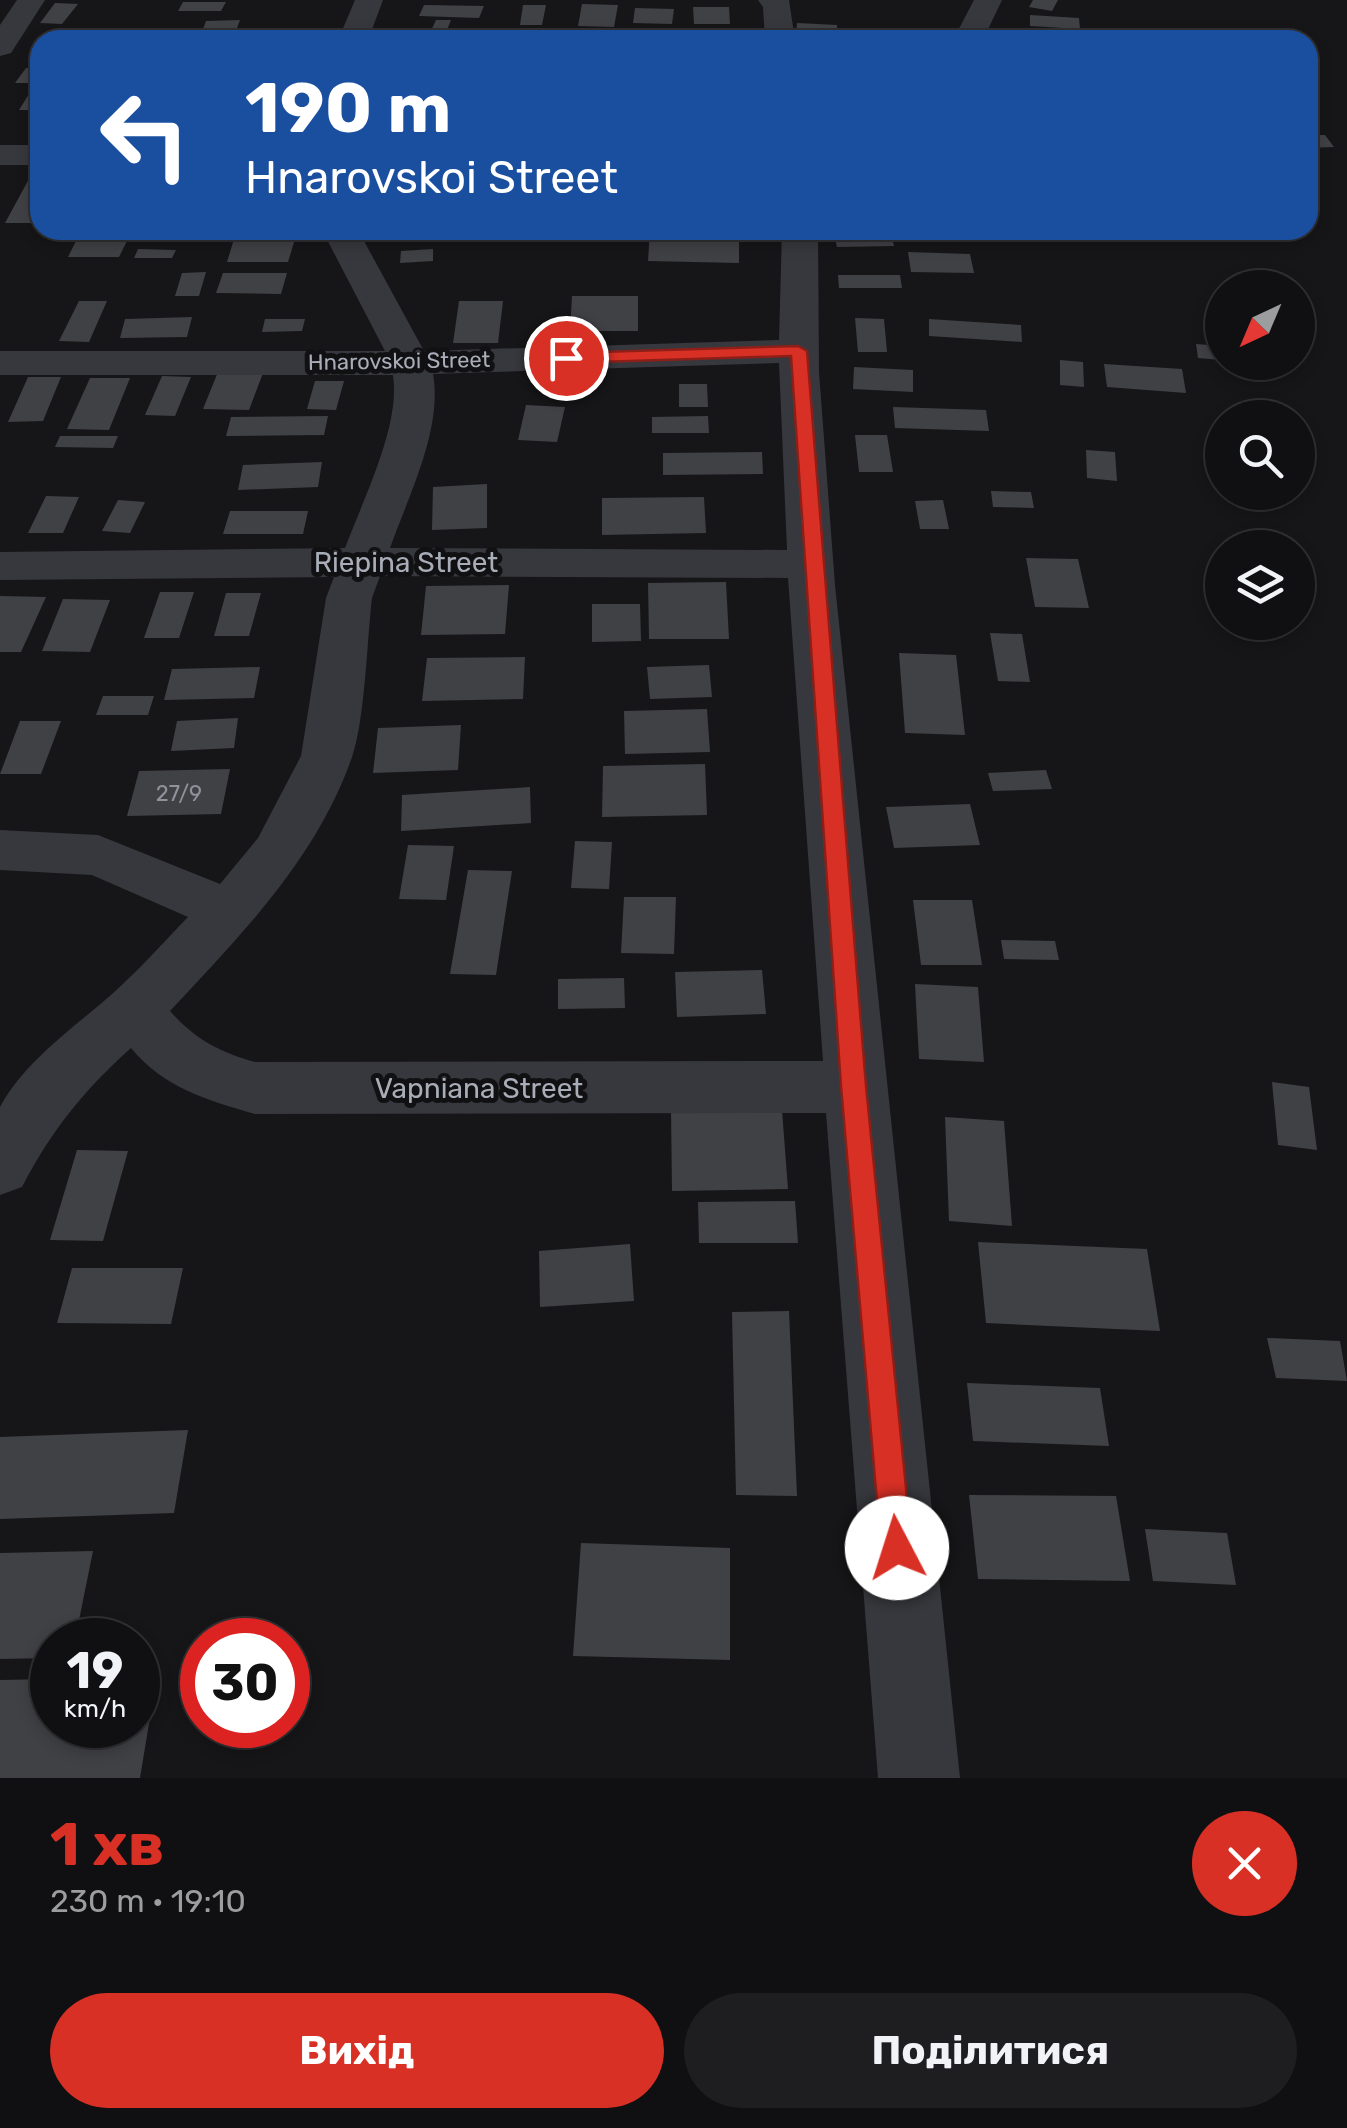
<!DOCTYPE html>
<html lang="uk">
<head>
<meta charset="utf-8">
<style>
  :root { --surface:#101012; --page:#1e1e20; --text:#f1f3f6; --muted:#9c9d9f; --line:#303032; --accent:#d93025 }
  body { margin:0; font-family:Rubik,sans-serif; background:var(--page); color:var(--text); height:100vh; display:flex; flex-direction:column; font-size:38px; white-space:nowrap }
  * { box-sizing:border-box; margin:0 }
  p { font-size:32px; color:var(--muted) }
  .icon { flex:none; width:55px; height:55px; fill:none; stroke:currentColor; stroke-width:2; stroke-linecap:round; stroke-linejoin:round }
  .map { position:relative; height:1778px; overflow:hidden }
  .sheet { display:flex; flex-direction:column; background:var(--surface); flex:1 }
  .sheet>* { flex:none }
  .guide { position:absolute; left:30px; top:30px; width:1288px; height:210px; border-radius:30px; box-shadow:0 5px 15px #0003,0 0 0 2px var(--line); background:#1a4fa0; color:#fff; overflow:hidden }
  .needle { width:65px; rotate:224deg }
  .tools { position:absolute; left:1205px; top:270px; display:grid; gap:20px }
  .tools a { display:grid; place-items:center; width:110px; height:110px; border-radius:50%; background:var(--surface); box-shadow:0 5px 15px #0003,0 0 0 2px var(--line); font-size:50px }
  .speed { position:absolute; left:30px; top:1618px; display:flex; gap:20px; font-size:50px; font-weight:700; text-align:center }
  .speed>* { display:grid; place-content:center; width:130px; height:130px; border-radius:50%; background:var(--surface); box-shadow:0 5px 15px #0003,0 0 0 2px var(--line); line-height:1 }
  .speed small { font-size:25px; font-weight:400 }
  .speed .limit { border:15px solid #d22; background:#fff; color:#111 }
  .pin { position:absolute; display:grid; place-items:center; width:85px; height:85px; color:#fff; margin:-42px; border:5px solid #fff; border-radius:50%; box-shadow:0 2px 10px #0007 }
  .me { position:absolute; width:110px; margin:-55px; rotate:355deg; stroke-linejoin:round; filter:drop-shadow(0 0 8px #0008) }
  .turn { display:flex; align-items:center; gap:35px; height:210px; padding:0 50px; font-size:45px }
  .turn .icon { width:130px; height:130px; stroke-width:2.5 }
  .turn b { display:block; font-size:70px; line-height:85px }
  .round { display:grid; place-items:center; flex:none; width:105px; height:105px; border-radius:52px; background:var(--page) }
  .summary { display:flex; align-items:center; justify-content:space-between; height:170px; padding:0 50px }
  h1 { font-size:60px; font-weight:700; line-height:75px; color:var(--accent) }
  .action { display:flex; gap:20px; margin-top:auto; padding:20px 50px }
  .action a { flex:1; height:115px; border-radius:60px; background:var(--accent); color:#fff; font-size:40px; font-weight:700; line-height:115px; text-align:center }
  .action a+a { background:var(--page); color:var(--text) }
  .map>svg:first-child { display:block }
</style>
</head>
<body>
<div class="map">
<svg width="1347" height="1778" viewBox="0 0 1347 1778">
  <rect width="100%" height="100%" fill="#161618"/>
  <!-- building -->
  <path fill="#404145" d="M1033,0H1058L1052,11L1029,7Z
    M183,2H226L221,11H178Z
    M55,3L78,4L62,24L40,23Z
    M582,4L618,5L614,27L578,26Z
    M424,5L484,6L479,18L419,16Z
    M523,5H546L542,25H520Z
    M693,7H729L730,24H694Z
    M635,8L674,9L672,24L633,23Z
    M1030,15L1079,18L1080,29L1030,26Z
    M240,20L237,28L203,29L206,21Z
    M436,20H451L443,40L427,39Z
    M797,23L837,25V35L796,34Z
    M106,29H130L123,40H99Z
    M1002,33L1040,36V40H1001Z
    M26,68H40L35,83H15Z
    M29,94H40V105L37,110H19Z
    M1308,135H1325L1334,147L1308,148Z
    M30,177H40V223H5Z
    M404,230H453L451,236L403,234Z
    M650,230H739V263L648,261Z
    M833,230H890L894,246L837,247Z
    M79,235H130L119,257H68Z
    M234,239H295L288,262H227Z
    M138,249L176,250L172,258H134Z
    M433,249V261L400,263L401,251Z
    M908,252L970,254L974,273L911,272Z
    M206,272L199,296H175L182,273Z
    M223,273H287L281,294L216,293Z
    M838,275H900L902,288H839Z
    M572,296H638V331H570Z
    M79,301H107L89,342L59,341Z
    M459,301H503L498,343H453Z
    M192,317L187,337L120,338L125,319Z
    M855,318L884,319L887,352H858Z
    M265,319H305L302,331L262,332Z
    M929,319L1021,325L1022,342L929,336Z
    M1196,344L1222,346V360L1198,358Z
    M1060,360L1083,362L1084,387L1060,385Z
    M1104,364L1182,369L1186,393L1107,387Z
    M854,367L913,370V392L853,389Z
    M218,372L263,373L249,410L203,409Z
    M162,376L191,377L175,416L145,415Z
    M28,377H61L43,421L8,422Z
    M90,378H130L109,430L67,429Z
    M315,381H344L336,410L307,409Z
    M679,384H707L708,407H679Z
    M526,405L565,407L557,442L518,440Z
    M893,407L986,410L989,431L895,428Z
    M328,416L324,435L226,436L231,417Z
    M708,416L709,433H652V417Z
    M855,435H887L893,472H859Z
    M60,436H118L113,448L55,447Z
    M1086,450L1115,452L1117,481L1087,478Z
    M762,452L763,474L663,475V453Z
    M322,462L318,487L238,490L243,465Z
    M487,484V528L432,530L433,487Z
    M991,491L1031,492L1034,508L993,507Z
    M46,496L79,497L63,533H28Z
    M704,497L706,533L602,535V498Z
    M118,500L145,502L130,533L102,531Z
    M943,500L949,529H920L915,501Z
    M230,511H308L303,534H223Z
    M1026,558L1078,559L1089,608L1035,607Z
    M726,582L729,639H649L648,583Z
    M509,585L505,634L421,635L426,586Z
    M160,592H194L179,638H144Z
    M226,593H261L249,636H214Z
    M0,596L46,597L21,652H0Z
    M63,599L110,600L90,652L42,651Z
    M592,604H640L641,641L592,642Z
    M990,633L1022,634L1030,682L998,681Z
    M899,653L956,655L965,735L905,733Z
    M525,657L523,699L422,701L427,658Z
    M709,665L712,697L650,699L647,667Z
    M260,667L254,698L164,700L172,669Z
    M103,696H154L148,715H96Z
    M707,709L710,752L625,754L624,711Z
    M238,718L234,748L171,751L177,721Z
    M20,721H61L41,774H0Z
    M461,725L458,770L373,773L378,728Z
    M705,764L707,815L602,817L603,766Z
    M230,769L221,814L127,816L139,771Z
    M1046,770L1052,789L993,791L988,773Z
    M530,787L531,823L401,831L402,795Z
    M970,804L980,845L894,848L886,807Z
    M575,841L612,842L609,889L571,888Z
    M408,845L454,846L446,900L399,899Z
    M468,870L512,871L496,975L450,974Z
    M624,897H676L674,954L621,953Z
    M913,900H972L982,965H921Z
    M1001,940L1055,941L1059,960L1004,959Z
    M762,970L766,1014L677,1017L675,972Z
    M624,978L625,1008L558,1009V979Z
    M915,984L978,987L984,1062L919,1059Z
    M1272,1082L1309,1087L1317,1150L1278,1145Z
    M671,1110H782L788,1189L672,1191Z
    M945,1117L1004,1121L1012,1226L949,1221Z
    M77,1150L128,1151L103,1241L50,1240Z
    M795,1201L798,1243H699L698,1202Z
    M978,1242L1147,1249L1160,1331L986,1323Z
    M630,1244L634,1301L540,1307L539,1251Z
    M72,1268H183L171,1324L57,1323Z
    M789,1311L797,1496L736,1495L732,1312Z
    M1267,1338L1340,1341L1347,1381L1276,1378Z
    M967,1383L1100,1388L1109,1446L973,1441Z
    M188,1430L174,1513L0,1519V1437Z
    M969,1495L1116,1496L1130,1581L978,1579Z
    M1145,1529L1227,1533L1236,1585L1153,1581Z
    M581,1543L730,1548V1660L573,1656Z
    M93,1551L75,1640H52V1658L0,1659V1553Z
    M157,1675L140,1778H0V1680L52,1679V1725H138V1676Z"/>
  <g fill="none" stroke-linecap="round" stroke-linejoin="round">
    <!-- minor -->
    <path fill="#37383d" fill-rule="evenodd" d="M17,0H45L11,53L0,56V25Z
      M355,0H383L368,40H338Z
      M758,0H789L795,40H765L763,7Z
      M974,0H1002L983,40H953Z
      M0,145H40V165H0Z
      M322,230H358L424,351L779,340L782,230H818L819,372L835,585L960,1778H878L826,1113L255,1114C207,1100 164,1088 131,1048C84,1090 51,1131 22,1187L0,1195V1107C25,1061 72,1029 111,995C138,971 163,943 188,917L92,875L0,870V830L98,835L220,884L258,838L301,756L326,598L334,577L0,580V552L345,548C363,500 401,425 393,375H0V351H385ZM779,363L787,550L390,548C408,497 443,429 433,374ZM380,576L788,578L823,1061L255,1062C219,1052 195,1039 170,1011C241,935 317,858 352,757C365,720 367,640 372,598Z"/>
  </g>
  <!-- route -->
  <path fill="#d93025" stroke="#8d1f18" stroke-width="2.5" d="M798,346L807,351L866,1086L912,1548L908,1558L897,1563L886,1558L881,1548L841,1086L791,356L566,363L558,358L566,353Z"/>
  <g text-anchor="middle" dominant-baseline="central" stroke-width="10" stroke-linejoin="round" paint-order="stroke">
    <!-- far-street labels -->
    <g font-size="22" fill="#a8adb8" stroke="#111113">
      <text transform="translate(399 361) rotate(-1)">Hnarovskoi Street</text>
    </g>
    <!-- number labels -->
    <g font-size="22" fill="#8e929b">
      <text x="179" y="793">27/9</text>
    </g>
    <!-- street labels -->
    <g font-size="28" fill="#a8adb8" stroke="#111113">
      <text x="406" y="562">Riepina Street</text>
      <text x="479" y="1088">Vapniana Street</text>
    </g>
  </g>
</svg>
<div class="tools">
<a><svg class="needle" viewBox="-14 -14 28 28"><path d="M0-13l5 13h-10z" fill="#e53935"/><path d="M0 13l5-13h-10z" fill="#9c9d9f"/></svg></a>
<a><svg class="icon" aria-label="search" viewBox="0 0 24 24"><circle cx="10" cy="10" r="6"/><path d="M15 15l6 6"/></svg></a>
<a><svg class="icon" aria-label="layers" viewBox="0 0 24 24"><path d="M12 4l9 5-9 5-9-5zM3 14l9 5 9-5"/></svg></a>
</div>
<div class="speed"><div>19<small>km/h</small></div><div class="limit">30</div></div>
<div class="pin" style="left:566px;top:358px;background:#d93025"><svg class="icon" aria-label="arrive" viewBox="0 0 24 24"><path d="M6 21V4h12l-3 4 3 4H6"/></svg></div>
<svg class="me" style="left:897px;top:1548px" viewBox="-20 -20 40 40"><circle r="19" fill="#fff"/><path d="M0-13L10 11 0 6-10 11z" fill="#d93025"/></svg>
<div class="guide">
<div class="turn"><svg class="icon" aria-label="left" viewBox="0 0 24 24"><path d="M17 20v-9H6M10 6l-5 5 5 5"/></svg><div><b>190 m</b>Hnarovskoi Street</div></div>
</div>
</div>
<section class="sheet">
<div class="summary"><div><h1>1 хв</h1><p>230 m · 19:10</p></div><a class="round" style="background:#d93025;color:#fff"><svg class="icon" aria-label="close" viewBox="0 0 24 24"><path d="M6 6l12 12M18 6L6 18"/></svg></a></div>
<div class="action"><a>Вихід</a><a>Поділитися</a></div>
</section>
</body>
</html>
